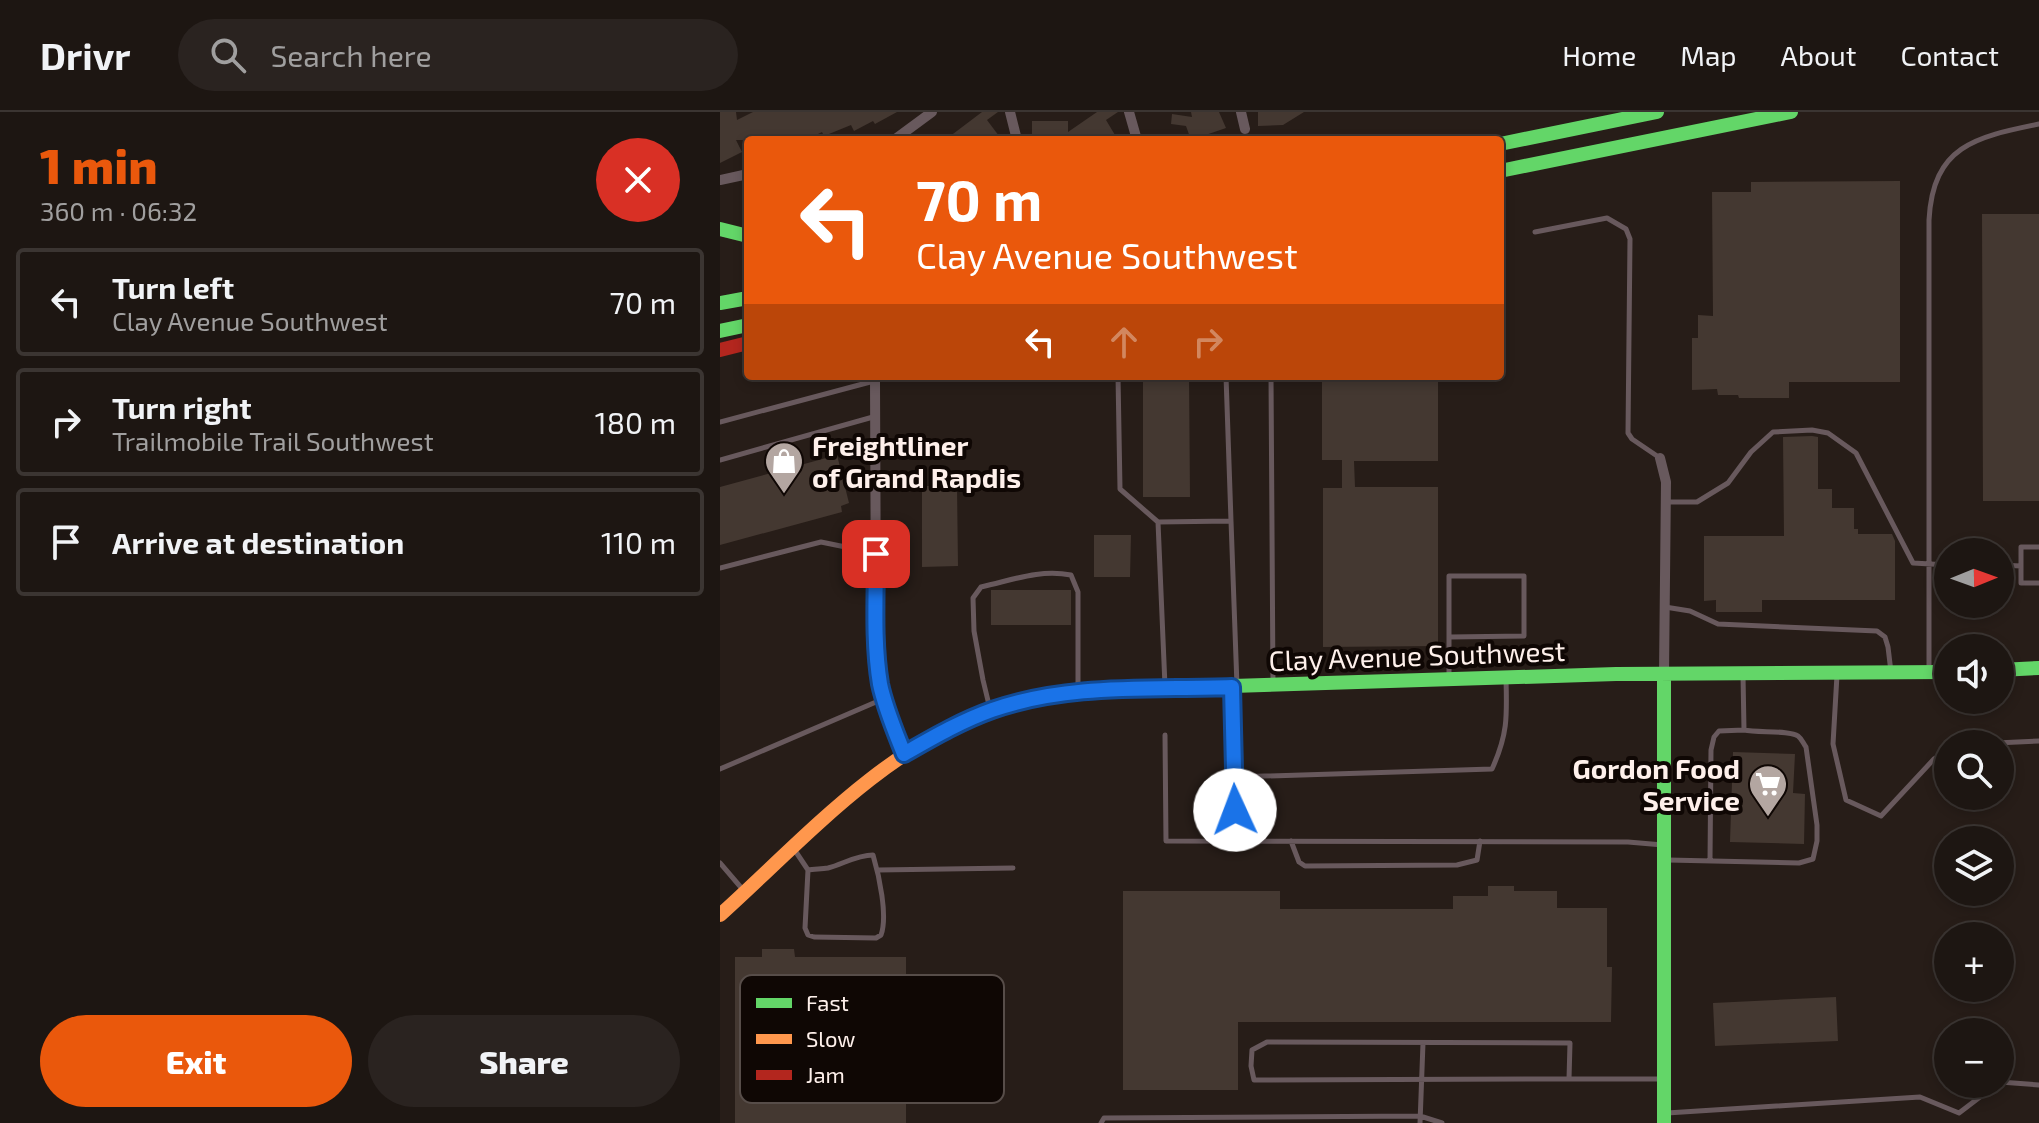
<!DOCTYPE html>
<html lang="en">
<head>
<meta charset="utf-8">
<style>
  :root { --surface:#1d1612; --page:#2a2320; --text:#f1f3f6; --muted:#a09f9f; --line:#3b3532; --accent:#ea580c }
  body { margin:0; font-family:"Exo 2",sans-serif; background:var(--page); color:var(--text); height:100vh; display:flex; flex-direction:column; font-size:30px; white-space:nowrap }
  * { box-sizing:border-box; margin:0 }
  p { font-size:26px; color:var(--muted) }
  .icon { flex:none; width:44px; height:44px; fill:none; stroke:currentColor; stroke-width:2; stroke-linecap:round; stroke-linejoin:round }
  .map { position:relative; flex:1; overflow:hidden }
  .sheet { display:flex; flex-direction:column; background:var(--surface); width:720px }
  .sheet>* { flex:none }
  .banner { position:absolute; left:24px; top:24px; width:760px; height:244px; border-radius:8px; box-shadow:0 4px 12px #0003,0 0 0 2px var(--line); background:#ea580c; color:#fff; overflow:hidden }
  .needle { width:52px; rotate:89deg }
  .fabs { position:absolute; left:1214px; top:426px; display:grid; gap:16px }
  .fabs a { display:grid; place-items:center; width:80px; height:80px; border-radius:50%; background:var(--surface); box-shadow:0 4px 12px #0003,0 0 0 2px var(--line); font-size:40px }
  .pin { position:absolute; display:grid; place-items:center; width:68px; height:68px; color:#fff; margin:-34px; border-radius:16px; box-shadow:0 4px 12px #0006 }
  .me { position:absolute; width:88px; margin:-44px; rotate:358deg; stroke-linejoin:round; filter:drop-shadow(0 0 6px #0008) }
  .turn { display:flex; align-items:center; gap:28px; height:168px; padding:0 40px; font-size:36px }
  .turn .icon { width:104px; height:104px; stroke-width:2.5 }
  .turn b { display:block; font-size:56px; line-height:68px }
  .lanes { display:flex; align-items:center; height:76px; padding:0 40px; background:#0003; justify-content:center; gap:40px; direction:ltr }
  .lanes .off { opacity:.35 }
  .round { display:grid; place-items:center; flex:none; width:84px; height:84px; border-radius:42px; background:var(--page) }
  .headline { display:flex; align-items:center; justify-content:space-between; height:136px; padding:0 40px }
  h1 { font-size:48px; font-weight:800; line-height:60px; color:var(--accent) }
  .cta { display:flex; gap:16px; margin-top:auto; padding:16px 40px }
  .cta a { flex:1; height:92px; border-radius:48px; background:var(--accent); color:#fff; font-size:32px; font-weight:800; line-height:92px; text-align:center }
  .cta a+a { background:var(--page); color:var(--text) }
  ul { padding:0; list-style:none }
  li { display:flex; align-items:center; gap:24px; height:108px; margin:0 16px 12px; padding:0 24px; border:4px solid var(--line); border-radius:8px }
  li div { flex:1 }
  li b { display:block; font-size:30px }
  li em { font-style:normal }
  header { display:flex; align-items:center; gap:48px; box-sizing:border-box; height:112px; padding:0 40px; background:var(--surface); border-bottom:2px solid var(--line) }
  header strong { font-size:38px }
  nav { display:flex; gap:44px; margin-inline-start:auto; font-size:28px }
  .search { width:560px; height:72px; background:var(--page); display:flex; align-items:center; gap:20px; box-sizing:border-box; padding:0 28px; border-radius:44px; color:var(--muted); font-size:30px }
  main { display:flex; flex:1; min-height:0 }
  .map>svg:first-child { display:block }
</style>
</head>
<body>
<header>
<strong>Drivr</strong>
<div class="search"><svg class="icon" aria-label="search" viewBox="0 0 24 24"><circle cx="10" cy="10" r="6"/><path d="M15 15l6 6"/></svg>Search here</div>
<nav><a>Home</a><a>Map</a><a>About</a><a>Contact</a></nav>
</header>
<main>
<section class="sheet">
<div class="headline"><div><h1>1 min</h1><p>360 m · 06:32</p></div><a class="round" style="background:#d93025;color:#fff"><svg class="icon" aria-label="close" viewBox="0 0 24 24"><path d="M6 6l12 12M18 6L6 18"/></svg></a></div>
<ul>
<li><svg class="icon" aria-label="left" viewBox="0 0 24 24"><path d="M17 20v-9H6M10 6l-5 5 5 5"/></svg><div><b>Turn left</b><p>Clay Avenue Southwest</p></div><em>70 m</em></li>
<li><svg class="icon" aria-label="right" viewBox="0 0 24 24"><path d="M7 20v-9h11M14 6l5 5-5 5"/></svg><div><b>Turn right</b><p>Trailmobile Trail Southwest</p></div><em>180 m</em></li>
<li><svg class="icon" aria-label="arrive" viewBox="0 0 24 24"><path d="M6 21V4h12l-3 4 3 4H6"/></svg><div><b>Arrive at destination</b></div><em>110 m</em></li>
</ul>
<div class="cta"><a>Exit</a><a>Share</a></div>
</section>
<div class="map">
<svg width="1319" height="1011" viewBox="0 0 1319 1011">
  <rect width="100%" height="100%" fill="#271d18"/>
  <!-- building -->
  <path fill="#443831" d="M0,0H16L17,8L33,0H177L155,12L153,9L134,19L131,13L104,24L102,20L86,28H81L78,22L64,28H16L22,40L0,51Z
    M262,0H278L267,8L282,28H225Z
    M377,0H398L386,8L398,28H364L359,22H312V9H348V20Z
    M471,0H499L506,16L471,28L466,14L451,12L452,2L472,5Z
    M538,0H584L563,13L538,14Z
    M1180,69V270H1069V286H1019L1018,283H998L997,277L972,278V226H978V203L993,204L992,80H1031V70Z
    M1262,102H1319V389H1263Z
    M423,264H469L470,385H423Z
    M602,264H718V349H634L635,375H718V534L603,535V376H622V348H602Z
    M1092,324L1098,325V377H1112V396H1134V417H1138V422H1172L1175,429V488H1042V500H996V488L984,489V424H1064L1063,325Z
    M117,343L129,391L121,394L122,400L0,433V375Z
    M202,374H237L238,454L202,455Z
    M374,423H411L410,465H374Z
    M271,478H351V513H271Z
    M1013,640L1075,642L1073,681L1085,682L1084,732L1010,730Z
    M768,774H794V779H837V796H887V855H892L891,910H518V978H403V779H560V797H733V784H768Z
    M42,837H74L75,845H186V1011H15V845H42Z
    M1116,885L1118,929L995,934L993,891Z"/>
  <g fill="none" stroke-linecap="round" stroke-linejoin="round">
    <!-- lane -->
    <path stroke="#68595d" stroke-width="5" d="M815,120L887,106L906,117L910,127L908,321L912,327L940,346
      M398,264L400,377L438,410
      M506,264L511,409
      M551,264L553,573
      M0,310L154,269
      M0,348L153,305
      M945,390H977L1008,371L1031,340L1053,320L1092,318L1108,321L1136,341L1193,451L1228,453
      M1280,453L1301,454V435H1319
      M1301,454V471H1319
      M0,456L101,430L155,441
      M945,495L970,499L998,512L1157,519L1165,525L1168,535L1171,560
      M1209,559V108C1213,34 1255,25 1319,12
      M1117,563L1113,632L1126,688L1161,704L1214,647L1228,639
      M729,567V464H804V524L730,525
      M445,574L438,410L511,409L517,574
      M512,576L516,729
      M270,597L263,568L254,519L253,486L261,475C293,468 319,457 351,463L358,480V577
      M445,623L446,729L908,730L943,733
      M1254,632L1319,629
      M0,657L163,587
      M514,665L772,657C788,622 787,604 786,567
      M571,729L579,750L585,754L737,753L757,748L760,729
      M74,737L88,758L85,816L88,823L94,825L156,826L161,823C168,804 159,763 153,743C137,743 123,752 108,756C101,757 94,757 88,758
      M948,748L1079,751L1093,747L1097,729V713L1086,635C1083,631 1082,627 1078,624C1070,618 1037,621 1024,618L1023,563
      M990,749L991,638L994,625L999,619L1024,618
      M0,751L24,779
      M158,758L293,756
      M849,967L850,931L547,930L532,938L531,954L534,968C670,967 807,967 943,967
      M1280,970L1319,973
      M947,1001L1200,985L1239,1001L1277,972
      M381,1011L384,1006L700,1004L722,1011
      M700,1011L703,931"/>
    <!-- street -->
    <path stroke="#68595d" stroke-width="10" d="M290,0L297,28
      M409,0L417,28
      M521,0L525,17
      M174,28L212,0
      M0,68L28,62
      M155,269L156,521L160,571L168,603L184,642
      M940,346L946,370L944,562"/>
    <!-- fast -->
    <path stroke="#63d668" stroke-width="14" d="M780,32L937,0
      M780,59L1071,0
      M0,117L28,124
      M0,191L28,186
      M0,219L28,213
      M1280,558L1319,556
      M944,562V1011
      M386,578L896,562L1228,560"/>
    <!-- slow -->
    <path stroke="#ff974d" stroke-width="14" d="M0,803C81,730 161,639 266,600C305,586 345,580 386,578"/>
    <!-- jam -->
    <path stroke="#b3261e" stroke-width="14" d="M0,238L28,231"/>
  </g>
  <g fill="none" stroke-linecap="round" stroke-linejoin="round">
    <!-- route casing -->
    <g stroke="#114b97" stroke-width="20">
      <path id="route" d="M156,442C156,484 153,530 160,572C165,596 175,619 184,642C212,626 241,609 272,598C349,571 431,578 512,575L515,698"/>
    </g>
    <!-- route -->
    <use href="#route" stroke="#1a73e8" stroke-width="14"/>
  </g>
  <!-- icons -->
  <defs>
    <g id="shop-pin" transform="scale(2)"><path d="M0 17L-7.5 6A9.5 9.5 0 1 1 7.5 6Z" fill="#b3a6a1" stroke="#0f0704"/><path d="M-5-2.5h2.3a2.7 3.5 0 0 1 5.4 0H5L5.5 6h-11ZM-1.5-2.5h3a1.5 2.3 0 0 0-3 0Z" fill="#fff"/></g>
    <g id="supermarket-pin" transform="scale(2)"><path d="M0 17L-7.5 6A9.5 9.5 0 1 1 7.5 6Z" fill="#b3a6a1" stroke="#0f0704"/><path d="M-6-5.5h2.5l.6 2H6L4.5 2H-2.5L-4.4-4H-6ZM-1.5 3.2a1.3 1.3 0 1 0 .1 0ZM3 3.2a1.3 1.3 0 1 0 .1 0Z" fill="#fff"/></g>
  </defs>
  <g fill-rule="evenodd">
    <use href="#shop-pin" x="64" y="349"/>
    <use href="#supermarket-pin" x="1048" y="672"/>
  </g>
  <g text-anchor="middle" dominant-baseline="central" stroke-width="8" stroke-linejoin="round" paint-order="stroke">
    <!-- poi labels -->
    <g font-size="28" font-weight="bold" fill="#fef0eb" stroke="#0f0704" text-anchor="start">
      <text x="92" y="333">Freightliner<tspan x="92" dy="32">of Grand Rapdis</tspan></text>
      <text x="1020" y="656" text-anchor="end">Gordon Food<tspan x="1020" dy="32">Service</tspan></text>
    </g>
    <!-- street labels -->
    <g font-size="28" fill="#fef0eb" stroke="#0f0704">
      <text transform="translate(697 543) rotate(-2)">Clay Avenue Southwest</text>
    </g>
  </g>
  <!-- legend -->
  <rect x="20" y="863" width="264" height="128" rx="12" fill="#0f0704" stroke="#574d49" stroke-width="2"/>
  <rect x="36" y="886" width="36" height="10" fill="#63d668"/>
  <rect x="36" y="922" width="36" height="10" fill="#ff974d"/>
  <rect x="36" y="958" width="36" height="10" fill="#b3261e"/>
  <g font-size="22" fill="#fef0eb">
    <text x="86" y="899">Fast</text>
    <text x="86" y="935">Slow</text>
    <text x="86" y="971">Jam</text>
  </g>
</svg>
<div class="fabs">
<a><svg class="needle" viewBox="-14 -14 28 28"><path d="M0-13l5 13h-10z" fill="#e53935"/><path d="M0 13l5-13h-10z" fill="#a09f9f"/></svg></a>
<a><svg class="icon" aria-label="sound" viewBox="0 0 24 24"><path d="M4 9h4l5-4v14l-5-4H4zM17 9q2 3 0 6"/></svg></a>
<a><svg class="icon" aria-label="search" viewBox="0 0 24 24"><circle cx="10" cy="10" r="6"/><path d="M15 15l6 6"/></svg></a>
<a><svg class="icon" aria-label="layers" viewBox="0 0 24 24"><path d="M12 4l9 5-9 5-9-5zM3 14l9 5 9-5"/></svg></a>
<a>+</a>
<a>−</a>
</div>
<div class="pin" style="left:156px;top:442px;background:#d93025"><svg class="icon" aria-label="arrive" viewBox="0 0 24 24"><path d="M6 21V4h12l-3 4 3 4H6"/></svg></div>
<svg class="me" style="left:515px;top:698px" viewBox="-20 -20 40 40"><circle r="19" fill="#fff"/><path d="M0-13L10 11 0 6-10 11z" fill="#1a73e8"/></svg>
<div class="banner">
<div class="turn"><svg class="icon" aria-label="left" viewBox="0 0 24 24"><path d="M17 20v-9H6M10 6l-5 5 5 5"/></svg><div><b>70 m</b>Clay Avenue Southwest</div></div>
<div class="lanes"><svg class="icon" aria-label="left" viewBox="0 0 24 24"><path d="M17 20v-9H6M10 6l-5 5 5 5"/></svg><svg class="icon off" aria-label="ahead" viewBox="0 0 24 24"><path d="M12 20V5M6 11l6-6 6 6"/></svg><svg class="icon off" aria-label="right" viewBox="0 0 24 24"><path d="M7 20v-9h11M14 6l5 5-5 5"/></svg></div>
</div>
</div>
</main>
</body>
</html>
